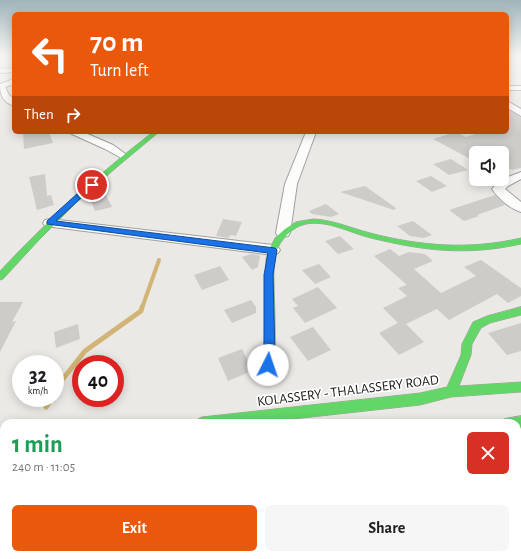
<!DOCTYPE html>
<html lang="en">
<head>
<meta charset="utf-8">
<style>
  :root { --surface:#fff; --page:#f6f6f6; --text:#202124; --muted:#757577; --accent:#ea580c }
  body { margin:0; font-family:"Alegreya Sans",sans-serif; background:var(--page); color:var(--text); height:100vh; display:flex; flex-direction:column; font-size:15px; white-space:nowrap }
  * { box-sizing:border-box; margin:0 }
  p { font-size:13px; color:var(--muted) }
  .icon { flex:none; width:22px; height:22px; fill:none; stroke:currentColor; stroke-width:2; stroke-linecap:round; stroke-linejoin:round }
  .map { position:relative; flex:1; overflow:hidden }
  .sheet { position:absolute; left:0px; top:419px; width:521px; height:140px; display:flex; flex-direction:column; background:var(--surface); border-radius:12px 12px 0 0; box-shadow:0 2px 10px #0003 }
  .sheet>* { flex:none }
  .top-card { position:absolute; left:12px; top:12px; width:497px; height:122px; border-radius:6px; box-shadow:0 2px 10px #0003; background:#ea580c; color:#fff; overflow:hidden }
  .controls { position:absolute; left:469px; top:146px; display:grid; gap:8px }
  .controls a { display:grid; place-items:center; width:40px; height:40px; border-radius:6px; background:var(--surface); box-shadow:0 2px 10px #0003; font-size:20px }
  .speed { position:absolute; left:12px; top:355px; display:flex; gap:8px; font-size:20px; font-weight:700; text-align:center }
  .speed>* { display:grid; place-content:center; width:52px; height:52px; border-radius:50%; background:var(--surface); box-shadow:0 2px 10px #0003; line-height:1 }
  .speed small { font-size:10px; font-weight:400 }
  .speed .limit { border:6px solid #d22; background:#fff; color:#111 }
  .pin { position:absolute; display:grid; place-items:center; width:34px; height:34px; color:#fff; margin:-17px; border:2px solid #fff; border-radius:50%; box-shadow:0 1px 4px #0007 }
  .me { position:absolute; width:44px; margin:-22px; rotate:4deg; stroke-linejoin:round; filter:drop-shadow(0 0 3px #0008) }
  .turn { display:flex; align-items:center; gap:14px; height:84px; padding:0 12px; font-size:18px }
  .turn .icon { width:52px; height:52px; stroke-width:2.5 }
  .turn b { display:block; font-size:28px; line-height:34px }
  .then { display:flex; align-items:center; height:38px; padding:0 12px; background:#0003; gap:8px; font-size:15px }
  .round { display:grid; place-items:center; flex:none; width:42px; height:42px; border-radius:6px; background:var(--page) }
  .head { display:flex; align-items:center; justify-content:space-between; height:68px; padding:0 12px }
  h1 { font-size:24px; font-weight:600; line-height:30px; color:#1e9e55 }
  .cta { display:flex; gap:8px; margin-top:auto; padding:8px 12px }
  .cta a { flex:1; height:46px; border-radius:6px; background:var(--accent); color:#fff; font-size:16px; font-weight:600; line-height:46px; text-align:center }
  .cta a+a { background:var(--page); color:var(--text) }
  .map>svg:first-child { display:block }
</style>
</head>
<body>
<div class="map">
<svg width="521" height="559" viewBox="0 0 521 559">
  <rect width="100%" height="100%" fill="#ebe9e5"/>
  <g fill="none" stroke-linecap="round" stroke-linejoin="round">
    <!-- stream-far1 -->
    <path stroke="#d2b576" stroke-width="4" d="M142,308L159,260"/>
    <!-- stream -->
    <path stroke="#d2b576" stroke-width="5" d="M55,392L62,380L85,351L141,311L142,307
      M46,407L52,398"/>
  </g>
  <!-- building -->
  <path fill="#ceccc9" d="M507,110L521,117V168L512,170L502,165V153H476V162L433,139L456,132L466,137L482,132H507Z
    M23,132H49L53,143L24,149Z
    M451,159L468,170L449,175L433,164Z
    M45,174L47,196L51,195L54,205L37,210L29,177Z
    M431,176L447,186L432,192L416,181Z
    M365,186L396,208L394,210L340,192Z
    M106,195L112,207L95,211L90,199Z
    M495,195L505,205L477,215L479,216L464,221L449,210Z
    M326,204L339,214L331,217L312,214L309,211Z
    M223,219L242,222L236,236L230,235L229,238L216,236Z
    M413,221L432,235L424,238L410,236L397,226Z
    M340,236L354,249L338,254L325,241Z
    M390,249L399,256L409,252L425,254L433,261L414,269L441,293L476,276L464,267L481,260L521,288V296L508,303L497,294L449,320L437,309L406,324L424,342L399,355L379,333L398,323L383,308L407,296L398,288L407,285L374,256Z
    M251,254L259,255L260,256L258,267L252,270L242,257Z
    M319,264L331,277L315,284L302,270Z
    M220,266L229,280L202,290L194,275Z
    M318,287L337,308L305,323L293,308L298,306L292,299Z
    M251,300L256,307V313L232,323L224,310Z
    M0,302H23L12,322L16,321L0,352Z
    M521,323V351L507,355L488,333Z
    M78,324L80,339L56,348L54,332Z
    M313,327L331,350L308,361L290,337Z
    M242,349L252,369V371L228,381L218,358Z"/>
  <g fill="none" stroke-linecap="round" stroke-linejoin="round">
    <!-- lane casing -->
    <g stroke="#a2a09e" stroke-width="2">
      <path id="lane" d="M231,555H245L246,559H232Z"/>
    </g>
    <!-- street casing -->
    <g stroke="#a2a09e" stroke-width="2">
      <path id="street" d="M14,68V72L0,73V69Z
        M14,79V84L5,87L9,95L14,99V106C3,102 0,95 0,84Z
        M507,86H521V90H507Z
        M507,101L521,109V116L507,108Z
        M70,132H83L113,145L128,156L123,159L105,149L72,134Z
        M306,132H316L297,184L290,233L288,236L283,237L278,236L276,233L285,184Z
        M521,172V179L508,186L505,189L521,202V212C510,209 498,198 492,189L500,180Z
        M50,219L273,245L278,247L280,250L278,253L273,255L45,226L43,223L45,220Z
        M256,555H284L285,559H257Z"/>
    </g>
    <!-- fast casing -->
    <g stroke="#a2a09e" stroke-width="1">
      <path id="fast" d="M153,132H159L117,167L77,202L39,240L3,279L0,280V271C47,221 98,174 153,132Z
        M314,219C333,220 351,228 370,233C421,246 469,250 521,238V244C467,256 424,251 371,238C350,233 328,220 306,224C292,227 281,239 276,252C273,261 274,271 274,280C274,300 278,361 271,377L267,378L263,377L261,373L264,353L266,259L268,252L275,238L285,229L296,222Z
        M521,307V315L490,323L481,328L472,344L471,355L459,386L521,382V392L451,397L420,405L257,423H196L198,419L202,417L420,393L447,387L461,355L462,344L473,322L487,316Z
        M521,416V428H517V423H502L504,419Z
        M517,458H521V472H517Z
        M517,500H521V514H517Z
        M4,525V541L0,542V526Z
        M165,555H194L192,559H163Z"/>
    </g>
    <!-- slow casing -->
    <g stroke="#a2a09e" stroke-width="1">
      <path id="slow" d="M4,437V449L0,450V438Z
        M0,476H4V490H0Z"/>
    </g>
    <!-- lane -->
    <use href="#lane" fill="#fcfcfb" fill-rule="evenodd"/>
    <!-- street -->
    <use href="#street" fill="#fcfcfb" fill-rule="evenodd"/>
    <!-- fast -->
    <use href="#fast" fill="#63d668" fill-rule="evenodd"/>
    <!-- slow -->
    <use href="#slow" fill="#ff974d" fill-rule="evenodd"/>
  </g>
  <!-- sky -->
  <linearGradient id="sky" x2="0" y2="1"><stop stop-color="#9fb4ba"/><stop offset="0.41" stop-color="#f6f5f3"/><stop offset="1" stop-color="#f6f5f3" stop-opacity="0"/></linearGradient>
  <rect width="521" height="135" fill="url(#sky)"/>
  <!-- route -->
  <path fill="#1a73e8" stroke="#114b97" d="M89,183L95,185L56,221L275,248L277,250L273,275L275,356L272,368L268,370L264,368L262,365L264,356V275L268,253L47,224V221Z"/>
  <g text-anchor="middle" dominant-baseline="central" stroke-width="3.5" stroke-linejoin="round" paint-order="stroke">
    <!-- near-street labels -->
    <g font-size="14" fill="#1a1916" stroke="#fff">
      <text transform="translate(348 391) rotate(-7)">KOLASSERY - THALASSERY ROAD</text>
    </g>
  </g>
</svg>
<div class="controls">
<a><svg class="icon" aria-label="sound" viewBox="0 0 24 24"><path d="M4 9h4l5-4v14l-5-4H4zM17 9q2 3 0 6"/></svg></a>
</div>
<div class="speed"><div>32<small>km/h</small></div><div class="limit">40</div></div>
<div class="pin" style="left:92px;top:185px;background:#d93025"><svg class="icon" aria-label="arrive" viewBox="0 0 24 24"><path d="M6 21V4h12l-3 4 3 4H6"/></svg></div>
<svg class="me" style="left:268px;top:365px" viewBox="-20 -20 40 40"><circle r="19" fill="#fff"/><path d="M0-13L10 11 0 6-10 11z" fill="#1a73e8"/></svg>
<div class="top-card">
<div class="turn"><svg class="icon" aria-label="left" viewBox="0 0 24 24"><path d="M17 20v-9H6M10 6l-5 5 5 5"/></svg><div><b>70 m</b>Turn left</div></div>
<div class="then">Then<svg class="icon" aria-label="right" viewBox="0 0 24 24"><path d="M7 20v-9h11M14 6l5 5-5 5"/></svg></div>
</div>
<section class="sheet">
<div class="head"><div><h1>1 min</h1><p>240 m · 11:05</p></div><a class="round" style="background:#d93025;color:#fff"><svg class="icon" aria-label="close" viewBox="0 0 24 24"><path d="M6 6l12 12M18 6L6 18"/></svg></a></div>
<div class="cta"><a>Exit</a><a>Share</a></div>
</section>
</div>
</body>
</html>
